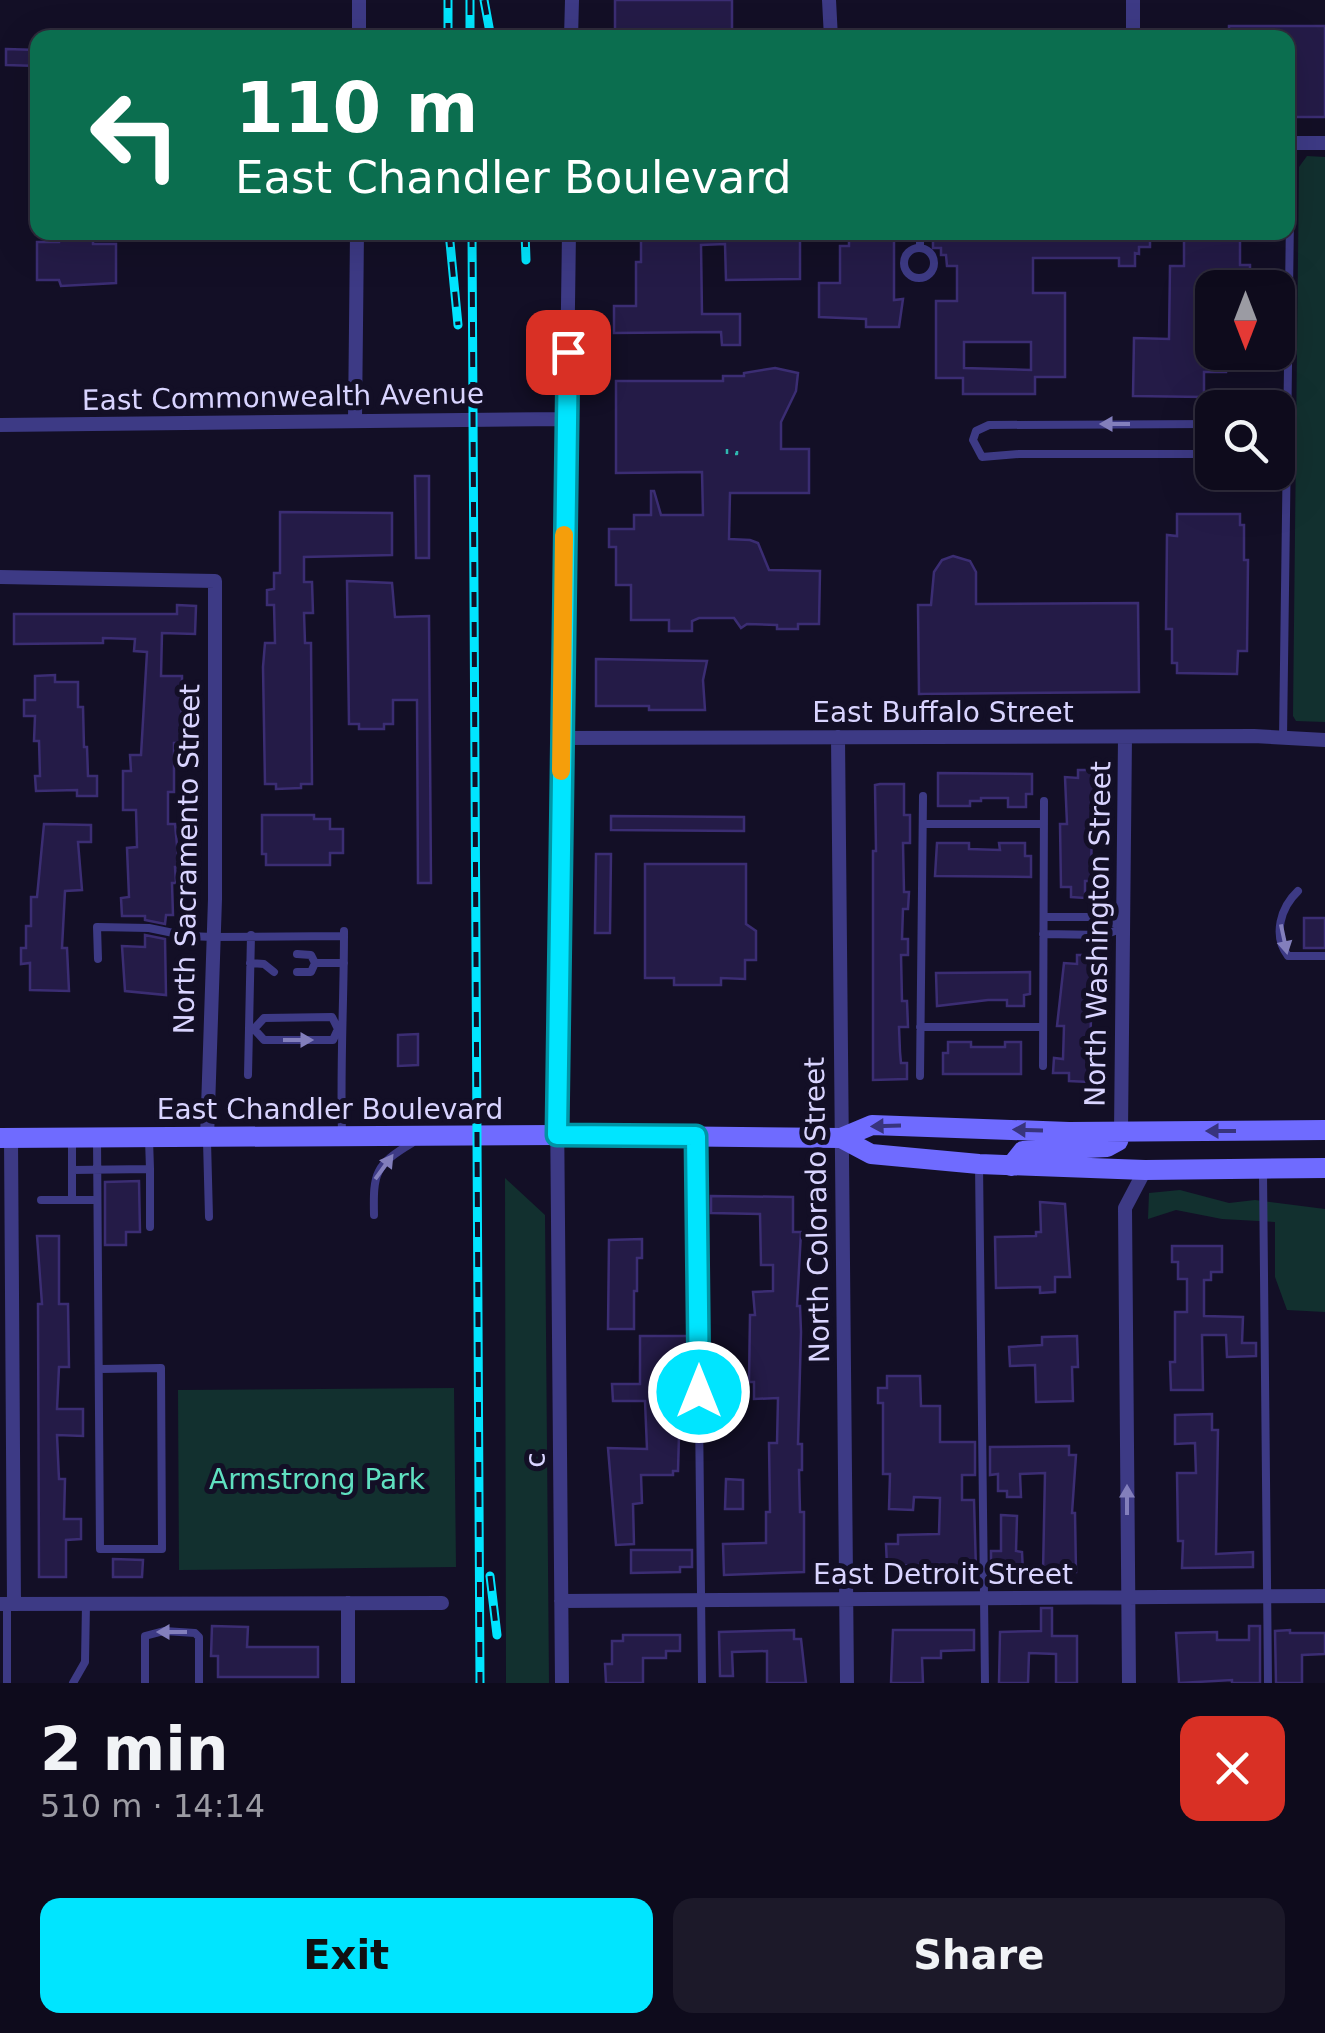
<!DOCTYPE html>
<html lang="en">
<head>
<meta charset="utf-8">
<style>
  :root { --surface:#0e0b1c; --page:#1c1929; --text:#f1f3f6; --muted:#9b9ba3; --line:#2e2b3b; --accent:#00e5ff }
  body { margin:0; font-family:"DejaVu Sans",sans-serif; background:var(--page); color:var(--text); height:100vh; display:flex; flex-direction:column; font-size:38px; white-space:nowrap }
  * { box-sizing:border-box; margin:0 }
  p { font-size:32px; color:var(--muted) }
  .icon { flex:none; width:55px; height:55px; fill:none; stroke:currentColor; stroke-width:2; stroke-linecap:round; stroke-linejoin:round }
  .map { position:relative; height:1683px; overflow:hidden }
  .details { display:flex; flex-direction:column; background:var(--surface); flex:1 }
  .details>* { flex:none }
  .top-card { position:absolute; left:30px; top:30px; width:1265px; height:210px; border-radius:20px; box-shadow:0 10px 40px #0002,0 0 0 2px var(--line); background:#0b6e4f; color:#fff; overflow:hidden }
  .needle { width:65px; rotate:180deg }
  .tools { position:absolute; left:1195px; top:270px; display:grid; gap:20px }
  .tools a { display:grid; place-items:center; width:100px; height:100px; border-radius:20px; background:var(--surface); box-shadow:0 10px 40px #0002,0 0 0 2px var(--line); font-size:50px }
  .pin { position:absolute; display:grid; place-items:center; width:85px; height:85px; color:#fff; margin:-42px; border-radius:20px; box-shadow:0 5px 15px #0006 }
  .me { position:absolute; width:110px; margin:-55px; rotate:0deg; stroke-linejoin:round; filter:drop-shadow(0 0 8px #0008) }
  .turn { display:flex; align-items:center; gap:35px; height:210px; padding:0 40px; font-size:45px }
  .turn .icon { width:130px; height:130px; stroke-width:2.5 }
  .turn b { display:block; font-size:70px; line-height:85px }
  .round { display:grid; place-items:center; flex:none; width:105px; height:105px; border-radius:20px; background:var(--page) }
  .head { display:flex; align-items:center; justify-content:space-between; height:170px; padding:0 40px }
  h1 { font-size:60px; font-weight:700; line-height:75px }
  .button { display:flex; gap:20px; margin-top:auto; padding:20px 40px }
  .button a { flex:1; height:115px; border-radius:20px; background:var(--accent); color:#111; font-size:40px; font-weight:700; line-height:115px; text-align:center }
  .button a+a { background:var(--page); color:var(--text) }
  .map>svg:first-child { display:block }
</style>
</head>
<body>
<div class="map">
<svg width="1325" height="1683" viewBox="0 0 1325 1683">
  <rect width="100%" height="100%" fill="#130f26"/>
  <!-- green -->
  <path fill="#12302f" d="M1307,156L1325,157V722L1296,721L1293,716L1299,167Z
    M505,1178L545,1215L549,1683H506Z
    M1180,1190L1229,1203L1255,1200L1325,1209V1312L1287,1310L1275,1277V1222L1222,1219L1176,1210L1148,1219L1149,1193Z
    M454,1388L456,1567L179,1570L178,1390Z"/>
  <!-- building -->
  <path fill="#241b47" stroke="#3b2d73" stroke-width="2.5" fill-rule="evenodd" d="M615,0H732V38H615Z
    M1229,26H1325V117H1288V38L1229,37Z
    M6,49L38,50V66L6,65Z
    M59,232H93V244H116V283L61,286L59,280H37V242H59Z
    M641,232H800V279L726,280L725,244L701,245L702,314H740V345H722L721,332L614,333V306H636V262H641Z
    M849,232H894V300L903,299L899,327H866V319L819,317V283H840V246H849Z
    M933,232H1150V247H1139V254L1135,253V266H1119V258H1033V293H1065V377H1035V394H963V378H936V301H957V266H947L946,255H941V248H933ZM964,342H1031V370L964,368Z
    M1184,232H1240V265H1250V288H1212V352H1226V372H1204V397L1133,396L1134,338L1169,339L1170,266H1184Z
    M775,368L798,373L796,391L781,422V449H809V493H730L729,539L750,540L758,543L769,570L820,571L819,624H798V629H777V625L747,624L741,628L734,618H699L692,621V631H669V620H631V585H616V547H609V529H634V515H651V491H654L661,515H703L702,472L616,473V381H723V376H744V373Z
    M415,476H429V558H416Z
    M280,512L392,513V555L304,557V582H312L313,613H304L305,643H311L312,784H301V788L276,789V784H265L263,667L265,643H275L274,605H267V590L274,589V573H280Z
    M1177,514H1240V525H1244V560H1248L1247,651H1238L1237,674L1177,673V663H1172V629H1166L1167,535L1177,536Z
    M953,556L970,561L976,572V604L1138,603L1139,692L919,694L918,605H931L934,572L942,560Z
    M347,581L392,583L395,617L429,616L431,883H418L417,700H393V724H384V729H359V724H349Z
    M177,605L196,606L195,634L162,633L161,676H182V691L181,743H174V792H168V824H175L179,867H175L176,883H172L173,915H166L165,924L145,920V916H122L121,898L129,897L127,848L137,847L136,810H123V771H131L130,755H141L147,652L134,651L135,639L103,638V643L14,644V614H177Z
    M596,659L707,661L703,680L705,710H649V706H596Z
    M55,675V682H78V707H83L84,747H87L88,776H97V796H77V790L36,791L35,776H40L39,741H34L35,716H24V700H35V676Z
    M1078,770H1098L1097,818H1092L1091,881H1085V898L1071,897V887H1061L1060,824H1067L1065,777L1078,778Z
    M938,773L1032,774V794H1026V807H1008V798H981V801H970V806H938Z
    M880,784H904V815H910V843H903L904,892H909L908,909H903L902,939H908V955H901L902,1001H907L908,1027H899L900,1052L901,1063H907V1079L873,1080V851H876L875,785Z
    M262,815H314V819H330V829H343V853H330V865H266V854H262Z
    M611,816L744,817V831L611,830Z
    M44,824L91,825V842H78L82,890L65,891L62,948H67L69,991L30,990V963L21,964V948H26V926H31V897H37Z
    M937,843H969V849L1000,850L999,843H1025V856H1031V877L935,876Z
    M596,854H611L610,933H595Z
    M645,864H746V924L756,931V960H745V979L721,978V985H674V978H645Z
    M1304,918H1325V948H1304Z
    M145,935L165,939L166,995L125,991L122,946L145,947Z
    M1077,955H1093L1089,1082L1069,1081V1073H1053L1054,1058L1063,1059L1064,1026H1057L1064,963L1077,964Z
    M1030,972V994L1024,995V1006H1007V1000H988L937,1006L936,973Z
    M418,1034V1065L398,1066V1035Z
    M948,1042H971V1047H1005V1042H1021V1074H943V1053H948Z
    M139,1181L140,1232H126V1245H105V1182Z
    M711,1196L793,1197V1232H801L797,1306H800L801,1332L798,1444H802V1470H799L800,1512H804V1572L724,1575L723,1544L766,1543V1512H770L769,1443H777L778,1398L754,1399V1382H749L750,1315H755L753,1292L773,1291V1265H761L760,1214L711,1213Z
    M1040,1202L1065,1204L1070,1277H1055V1292L1040,1293V1287L996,1288L995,1237L1036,1236V1232H1041Z
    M37,1236H59V1304H68L69,1367H59L57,1409H83V1436L57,1435L59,1479H65L64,1519H81V1539L66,1540V1577H39L38,1304H42Z
    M642,1239V1258H637V1291H634V1329H608L609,1240Z
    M1172,1246H1222V1272H1211V1280H1204V1316L1243,1317L1242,1343H1256V1356L1227,1357L1226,1335H1202L1203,1390H1171L1170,1362H1175V1312H1187V1279H1178V1262H1172Z
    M640,1336H691L689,1434L679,1435L678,1471H673V1475H641L642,1503L633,1504L634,1544L616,1545L608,1448L647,1449L645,1401H613L612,1384H640Z
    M1077,1336L1078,1367H1072L1073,1401L1036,1402L1035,1365L1010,1366L1009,1347L1042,1345V1337Z
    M887,1376H920L921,1406H940V1442H975V1475H962V1500H974L976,1570H973V1580H949L950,1569H939V1564L887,1566L886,1544H898V1535L939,1534L940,1498L914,1497L913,1510L889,1509L890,1474H883V1403H878V1388H887Z
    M1212,1414V1430H1218L1216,1554L1253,1552V1567L1182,1568L1183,1541H1178L1177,1473H1196L1195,1443L1175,1444V1415Z
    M1069,1446V1455H1076L1072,1513H1075L1076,1572H1043L1045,1473L1020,1474L1021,1497H1007V1491H998V1474L990,1475V1447Z
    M726,1479L743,1480V1509H725Z
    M1001,1515L1017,1516L1016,1551L1022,1552L1023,1572L991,1571V1551H1001Z
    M631,1550H692V1567H680V1572L631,1573Z
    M113,1559L143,1560L142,1577H113Z
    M1041,1608H1052V1636H1077V1683H1056V1654L1029,1653L1028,1683H999L1000,1632L1041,1631Z
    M212,1626L248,1627L247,1647H318V1677H218V1656H211Z
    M1249,1626H1260V1683H1232V1680L1179,1683L1176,1633L1217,1632V1640H1249Z
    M794,1630V1639H801L806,1683H767V1651L732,1652L733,1676H720L719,1632Z
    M893,1630H974V1650L941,1651V1658H922L923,1683H891Z
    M1290,1630V1633H1325V1654L1302,1655V1683H1276L1275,1631Z
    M623,1635H680V1651H666V1658H643V1683H606L605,1664H612V1641H623Z"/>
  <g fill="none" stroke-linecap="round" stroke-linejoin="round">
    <!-- path -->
    <path stroke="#2fb8b0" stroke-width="2.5" stroke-dasharray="5 8" stroke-linecap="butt" d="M727,449V454H737V449"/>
    <!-- lane -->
    <path stroke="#3d3a85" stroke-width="8" d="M920,232V248
      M904 263a15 15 0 1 1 30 0a15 15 0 1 1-30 0Z
      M1212,424L989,425L976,431L973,440L982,457L1019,454H1212
      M1283,739L1291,143
      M923,824H1044
      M1298,891C1281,907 1272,935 1288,956H1325
      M1044,917H1103L1123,928
      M1043,934L1104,935L1123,928
      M297,954L311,955L315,963H344
      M98,959L97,927L149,928L188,936L213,937L344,936
      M250,963L264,964L274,972
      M297,972H311L315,963
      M920,1027H1043
      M249,1029H254L264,1040H333L338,1029
      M254,1029L264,1018L332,1017L338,1029
      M1043,1066L1044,801
      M248,1075L251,935
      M920,1076L923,796
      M342,1132C340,1065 344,999 344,931
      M97,1138L100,1549H162L161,1368L100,1369
      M149,1139L150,1169
      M696,1140L702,1683
      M72,1141V1170L150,1169V1227
      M207,1141L209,1217
      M979,1164L985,1683
      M72,1170V1200
      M1263,1173L1268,1683
      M41,1200H97
      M374,1215C373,1173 375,1165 412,1143
      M7,1683V1604
      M73,1683L85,1662L86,1603
      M145,1683V1636L164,1631L195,1633L199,1637V1683"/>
    <!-- street -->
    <path stroke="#3d3a85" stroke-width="14" d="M829,0L831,38
      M359,38V0
      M571,38L572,0
      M1133,38V0
      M1288,143H1325
      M355,420L357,232
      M0,425L566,419
      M0,577L215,581V899L207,1138
      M838,737L847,1683
      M561,738L1254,736L1325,740
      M1121,1132L1125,737
      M11,1138L14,1604
      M561,1601L1325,1596
      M348,1603V1683
      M0,1604L442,1603
      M562,1683L557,1106L569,232
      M1129,1683L1125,1208L1145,1170"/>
    <!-- secondary -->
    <path stroke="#6f6bff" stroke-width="20" d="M0,1138L557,1135L841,1138L872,1125L1069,1132L1325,1130
      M841,1138L871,1154L979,1164L1145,1170L1325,1168
      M1011,1166L1023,1151L1107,1147L1118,1141L1121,1132"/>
    <!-- rail casing -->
    <g stroke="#00e5ff" stroke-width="9">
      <path id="rail" d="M470,0V38
        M484,0L491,38
        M448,38V0
        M449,232L458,325
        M472,232L480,1683
        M525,232L526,260
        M490,1576L497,1635"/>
    </g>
    <!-- rail -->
    <use href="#rail" stroke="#130f26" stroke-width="5" stroke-dasharray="15" stroke-linecap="butt"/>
  </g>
  <!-- one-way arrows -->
  <defs><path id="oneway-solid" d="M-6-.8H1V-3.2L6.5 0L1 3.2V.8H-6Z" transform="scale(2.5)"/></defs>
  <g fill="#837fbc">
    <use href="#oneway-solid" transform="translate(1115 424) rotate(180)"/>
    <use href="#oneway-solid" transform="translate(1284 939) rotate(78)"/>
    <use href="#oneway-solid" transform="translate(298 1040)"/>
    <use href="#oneway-solid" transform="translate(384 1167) rotate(-54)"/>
    <use href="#oneway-solid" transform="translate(1127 1500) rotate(-90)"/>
    <use href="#oneway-solid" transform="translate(172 1632) rotate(-180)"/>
  </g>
  <g fill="#38347d">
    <use href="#oneway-solid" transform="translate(886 1126) rotate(178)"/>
    <use href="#oneway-solid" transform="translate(1028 1130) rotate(-178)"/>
    <use href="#oneway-solid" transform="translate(1221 1131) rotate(180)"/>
  </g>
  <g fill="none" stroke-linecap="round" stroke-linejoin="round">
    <!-- route casing -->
    <g stroke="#0095a6" stroke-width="25">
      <path id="route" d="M568,352L557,1135L696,1136L699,1392"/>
    </g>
    <!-- route -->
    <use href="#route" stroke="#00e5ff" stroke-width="18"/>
    <!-- slow -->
    <path stroke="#f59e0b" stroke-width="18" d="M561,771L564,535"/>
  </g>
  <g text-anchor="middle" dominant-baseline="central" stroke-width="10" stroke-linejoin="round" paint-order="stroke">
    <!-- street labels -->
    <g font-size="28" fill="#d9d4ff" stroke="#130f26">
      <text transform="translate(283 397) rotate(-1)">East Commonwealth Avenue</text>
      <text x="943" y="712">East Buffalo Street</text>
      <text transform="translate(187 859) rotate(-89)">North Sacramento Street</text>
      <text transform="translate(1098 934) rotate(-89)">North Washington Street</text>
      <text x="330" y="1109">East Chandler Boulevard</text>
      <text transform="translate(817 1210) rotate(-91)">North Colorado Street</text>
      <text transform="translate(535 1460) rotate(-90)">c</text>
      <text x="943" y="1574">East Detroit Street</text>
    </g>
    <!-- park labels -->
    <g font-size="28" fill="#5fe0c0" stroke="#130f26">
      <text x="317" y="1479">Armstrong Park</text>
    </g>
  </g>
</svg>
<div class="tools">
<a><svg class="needle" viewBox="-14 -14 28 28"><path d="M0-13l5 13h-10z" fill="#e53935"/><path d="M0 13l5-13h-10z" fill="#9b9ba3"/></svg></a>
<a><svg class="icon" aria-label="search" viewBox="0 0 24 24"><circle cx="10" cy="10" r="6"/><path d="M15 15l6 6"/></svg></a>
</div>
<div class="pin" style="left:568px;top:352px;background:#d93025"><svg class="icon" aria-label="arrive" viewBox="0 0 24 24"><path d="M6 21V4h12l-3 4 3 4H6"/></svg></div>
<svg class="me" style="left:699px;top:1392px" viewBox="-20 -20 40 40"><circle r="17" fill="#00e5ff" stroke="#fff" stroke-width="3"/><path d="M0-11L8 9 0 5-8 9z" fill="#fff"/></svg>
<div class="top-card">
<div class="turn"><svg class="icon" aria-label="left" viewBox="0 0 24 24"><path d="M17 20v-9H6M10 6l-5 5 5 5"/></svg><div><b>110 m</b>East Chandler Boulevard</div></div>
</div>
</div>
<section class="details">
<div class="head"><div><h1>2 min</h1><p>510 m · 14:14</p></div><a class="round" style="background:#d93025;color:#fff"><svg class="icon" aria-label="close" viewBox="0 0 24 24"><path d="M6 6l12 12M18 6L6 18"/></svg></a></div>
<div class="button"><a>Exit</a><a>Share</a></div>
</section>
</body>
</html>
